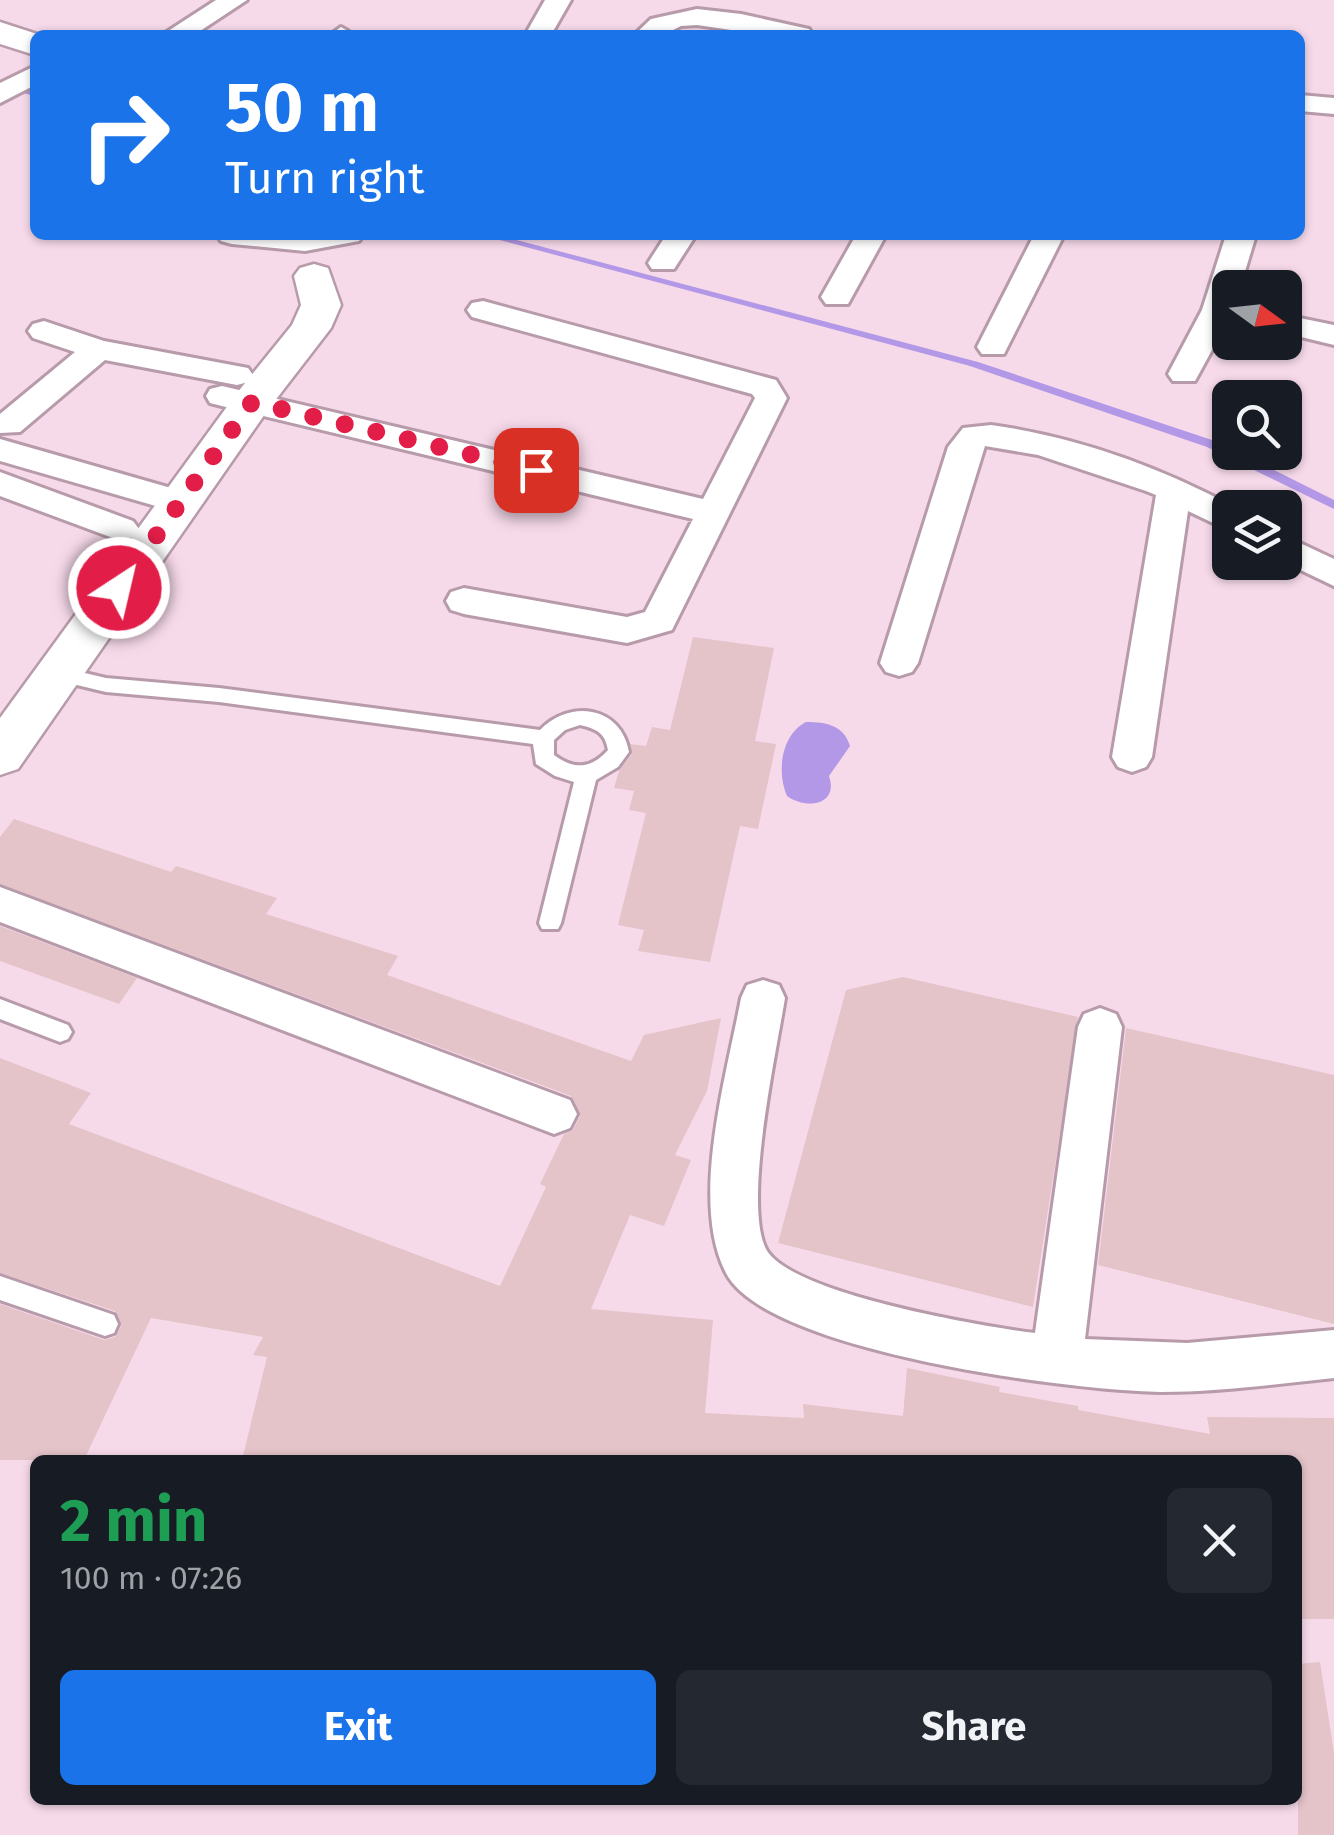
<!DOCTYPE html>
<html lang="en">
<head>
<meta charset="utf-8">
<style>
  :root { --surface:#171b24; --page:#242831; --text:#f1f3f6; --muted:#9ea1a6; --accent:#1a73e8 }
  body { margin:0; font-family:"Fira Sans",sans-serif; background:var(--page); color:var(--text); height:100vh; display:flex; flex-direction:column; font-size:38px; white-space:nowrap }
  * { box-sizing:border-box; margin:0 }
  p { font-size:32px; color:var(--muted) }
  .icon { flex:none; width:55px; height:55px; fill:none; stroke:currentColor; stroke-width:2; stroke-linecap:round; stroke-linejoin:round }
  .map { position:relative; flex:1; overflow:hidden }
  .sheet { position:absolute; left:30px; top:1455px; width:1272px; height:350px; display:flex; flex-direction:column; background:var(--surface); border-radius:15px; box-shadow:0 2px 8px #0004 }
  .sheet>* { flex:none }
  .top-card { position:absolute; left:30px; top:30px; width:1275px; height:210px; border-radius:15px; box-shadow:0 2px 8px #0004; background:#1a73e8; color:#fff; overflow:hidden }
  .needle { width:65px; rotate:105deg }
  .buttons { position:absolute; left:1212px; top:270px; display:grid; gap:20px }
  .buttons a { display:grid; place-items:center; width:90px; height:90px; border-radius:15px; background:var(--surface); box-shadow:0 2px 8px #0004; font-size:50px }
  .pin { position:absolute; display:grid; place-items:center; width:85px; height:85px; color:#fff; margin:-42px; border-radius:20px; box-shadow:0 5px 15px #0006 }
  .me { position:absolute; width:110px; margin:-55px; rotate:35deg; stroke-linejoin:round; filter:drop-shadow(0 0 8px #0008) }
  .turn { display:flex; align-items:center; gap:35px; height:210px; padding:0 30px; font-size:45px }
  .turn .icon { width:130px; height:130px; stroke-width:2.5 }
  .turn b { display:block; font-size:70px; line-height:85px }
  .round { display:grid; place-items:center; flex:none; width:105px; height:105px; border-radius:15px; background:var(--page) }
  .summary { display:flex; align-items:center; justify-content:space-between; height:170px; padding:0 30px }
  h1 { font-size:60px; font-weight:700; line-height:75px; color:#1e9e55 }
  .cta { display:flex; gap:20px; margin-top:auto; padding:20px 30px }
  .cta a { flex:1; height:115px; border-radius:15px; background:var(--accent); color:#fff; font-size:40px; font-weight:700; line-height:115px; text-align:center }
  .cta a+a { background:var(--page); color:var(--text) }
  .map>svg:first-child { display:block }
</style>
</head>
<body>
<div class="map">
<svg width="1334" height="1835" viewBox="0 0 1334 1835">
  <rect width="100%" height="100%" fill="#f7daea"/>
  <!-- water -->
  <path fill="#b298e6" d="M806,722C826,722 844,725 850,746L829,776C839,805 806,810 787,796C776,771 782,734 806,722Z"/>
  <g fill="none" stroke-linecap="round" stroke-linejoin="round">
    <!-- stream -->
    <path fill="#b298e6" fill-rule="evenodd" d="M22,87L35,90V96L19,92L17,90Z
      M481,235H498L978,362L1215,441L1230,449V452H1238L1334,500V509L1207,447L970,366Z"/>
  </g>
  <!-- building -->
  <path fill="#e4c3c9" d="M693,637L774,648L755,741L776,744L758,829L740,826L710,962L638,951L644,930L618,925L646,813L629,810L634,791L614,788L619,771L632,754L630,744L646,746L652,727L670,730Z
    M14,819L171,872L176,866L277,898L266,914L398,956L387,975L631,1061L644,1035L721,1018L707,1091L675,1155L691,1160L664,1226L630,1215L591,1309L713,1320L705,1413L804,1418L803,1404L903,1416L907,1368L1000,1387L999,1392L1078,1406V1410L1210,1434L1207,1417L1334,1418V1619H1298V1460H242L267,1357L253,1355L263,1337L151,1318L84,1460H0V1304L104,1340L115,1337L121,1326L115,1311L0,1273V1058L91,1093L69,1124L500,1286L546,1187L540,1184L564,1134L573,1130L580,1116L571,1096L0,884V837Z
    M0,926L137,978L119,1004L0,961Z
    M903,977L1078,1017L1033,1307L778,1243L846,990Z
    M1126,1028L1334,1075V1324L1098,1265Z
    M1320,1662L1334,1753V1835H1298V1664Z"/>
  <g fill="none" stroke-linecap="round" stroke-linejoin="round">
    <!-- lane casing -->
    <g stroke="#b79baa" stroke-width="6">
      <path id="lane" d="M341,27L348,31L345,35H330Z
        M59,667L106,678L219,688L540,730C570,699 621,706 629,752L618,767L596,780L561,923L558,929H542L539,923L574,782L555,776L536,764L533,744L219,702L106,692L52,679L49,674ZM580,725C597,729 605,733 608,750C591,769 574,770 554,755V740L565,730Z
        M0,999L68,1025L72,1032L68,1039L60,1042L0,1019Z
        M0,1276L114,1315L118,1324L114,1333L105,1336L0,1300Z"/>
    </g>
    <!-- street casing -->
    <g stroke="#b79baa" stroke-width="6">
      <path id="street" d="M216,0H247L194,35H162Z
        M545,0H571L551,35H525Z
        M697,9L741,14L809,29L813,35H766L697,25L681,26L663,35H634L651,19Z
        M35,66V85L0,103V83Z
        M1300,95L1334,98V114L1300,111Z
        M217,235H363L359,241L305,251L232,244L221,241Z
        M666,235H696L674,269H652L648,263Z
        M856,235H886L848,304H826L821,297Z
        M1034,235H1064L1004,354H982L977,347Z
        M1226,235H1256L1240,288H1230V317L1195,381H1173L1168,374L1202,310Z
        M483,301L776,380L787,398L672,630L627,643L464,614L451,610L446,601L451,592L464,588L627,617L645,612L693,519L222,406L210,403L206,396L210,389L222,386L703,499L755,398L752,394L472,317L467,310L472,303Z
        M1285,315L1334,325V345L1285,333Z
        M44,321L104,341L248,368L253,375L248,382L237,385L105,360L20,432L0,433V414L75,352L33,338L28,331L33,324Z
        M991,425C1077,437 1160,467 1236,508H1230V531L1188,511L1152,757L1146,767L1132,772L1118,767L1112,757L1156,495L1146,491L1038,455L985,446L918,663L912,672L899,676L886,672L880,663L948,447L963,428Z
        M0,439L192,494L197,502L192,510L180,513L0,461Z
        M0,472L133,521L139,529L133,537L121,541L0,496Z
        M1285,536L1334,559V586L1284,562Z
        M0,887L570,1100L577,1114L570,1128L554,1134L0,922Z
        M763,980L779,985L785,998C776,1054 744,1199 765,1247C784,1293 985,1327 1035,1333L1078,1027L1084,1014L1100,1008L1116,1014L1122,1027L1085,1339L1187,1343L1334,1330V1378C1277,1384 1219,1392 1161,1392C1075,1391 766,1352 726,1273C689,1202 727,1074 741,998L747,985Z"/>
    </g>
    <!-- secondary casing -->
    <g stroke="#b79baa" stroke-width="5">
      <path id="secondary" d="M0,22L40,35H35V55L0,44Z
        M314,264L328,268L341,305L331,328L267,411L18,769L0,775V718L237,393L292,325L301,305L294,276L300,268Z"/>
    </g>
    <!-- lane -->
    <use href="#lane" fill="#fff" fill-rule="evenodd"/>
    <!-- street -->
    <use href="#street" fill="#fff" fill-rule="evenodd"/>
    <!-- secondary -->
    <use href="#secondary" fill="#fff" fill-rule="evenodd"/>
  </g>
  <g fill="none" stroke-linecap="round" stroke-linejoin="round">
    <!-- route -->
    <path stroke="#e11d48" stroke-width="18" stroke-dasharray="0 32.4" d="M119,588L252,402L536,470"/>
  </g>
</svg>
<div class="buttons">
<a><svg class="needle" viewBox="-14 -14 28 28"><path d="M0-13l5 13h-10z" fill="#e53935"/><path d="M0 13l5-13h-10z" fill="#9ea1a6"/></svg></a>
<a><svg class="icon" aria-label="search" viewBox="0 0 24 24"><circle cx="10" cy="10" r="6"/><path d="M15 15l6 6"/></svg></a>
<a><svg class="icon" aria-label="layers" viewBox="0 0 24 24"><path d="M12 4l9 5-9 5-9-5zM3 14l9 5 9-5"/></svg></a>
</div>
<div class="pin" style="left:536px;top:470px;background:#d93025"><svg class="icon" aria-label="arrive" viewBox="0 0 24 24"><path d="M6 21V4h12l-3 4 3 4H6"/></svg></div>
<svg class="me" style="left:119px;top:588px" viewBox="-20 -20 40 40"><circle r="17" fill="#e11d48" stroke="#fff" stroke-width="3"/><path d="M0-11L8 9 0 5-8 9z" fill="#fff"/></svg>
<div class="top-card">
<div class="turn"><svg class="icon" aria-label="right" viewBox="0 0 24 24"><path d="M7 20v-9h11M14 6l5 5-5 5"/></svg><div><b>50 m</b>Turn right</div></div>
</div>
<section class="sheet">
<div class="summary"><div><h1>2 min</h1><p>100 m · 07:26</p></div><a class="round"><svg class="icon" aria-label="close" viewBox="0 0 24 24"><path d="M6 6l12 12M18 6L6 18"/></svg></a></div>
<div class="cta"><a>Exit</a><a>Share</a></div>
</section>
</div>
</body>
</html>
